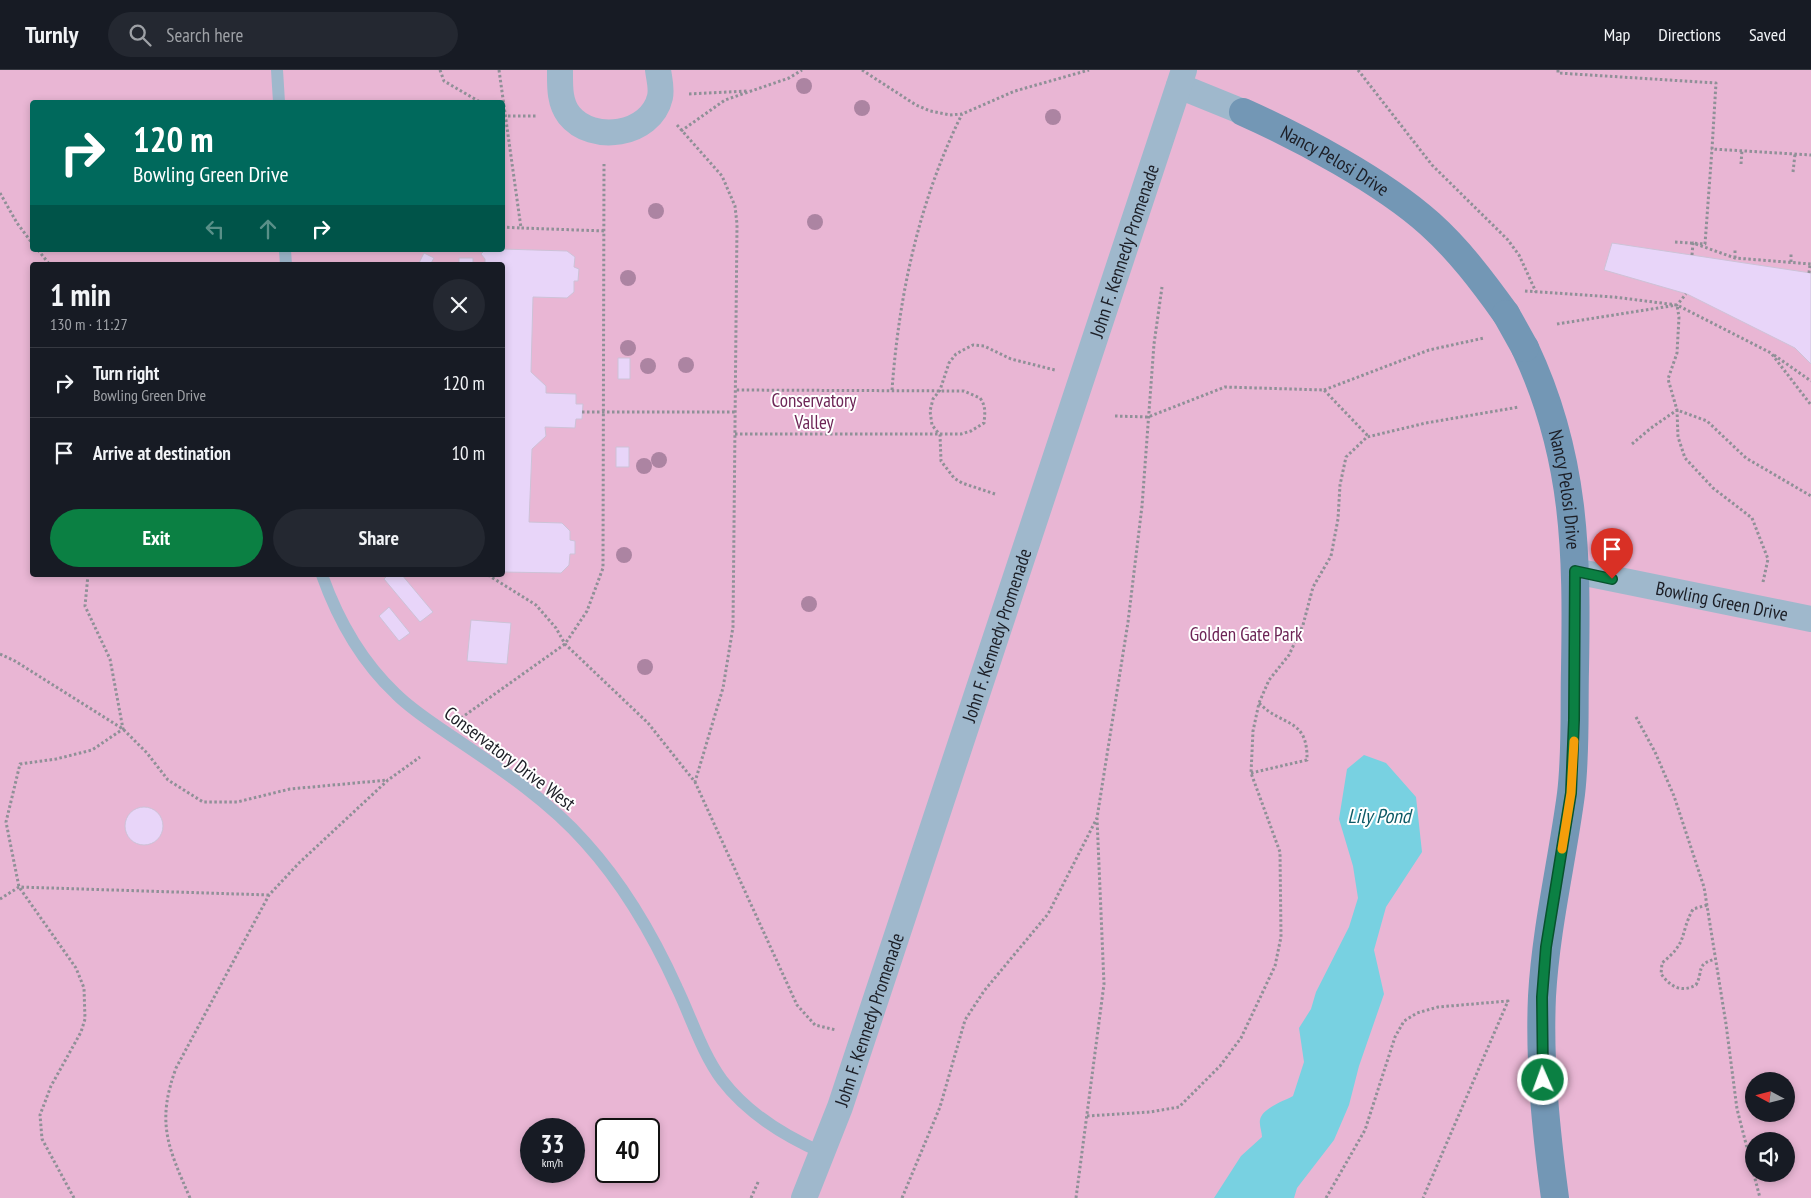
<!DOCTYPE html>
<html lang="en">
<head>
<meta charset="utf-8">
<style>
  :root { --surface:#171b24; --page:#242831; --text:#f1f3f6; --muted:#9ea1a6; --line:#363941; --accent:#0b8043 }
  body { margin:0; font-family:"PT Sans Narrow",sans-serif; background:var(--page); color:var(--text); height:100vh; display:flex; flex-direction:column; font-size:19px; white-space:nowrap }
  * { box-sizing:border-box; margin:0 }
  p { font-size:16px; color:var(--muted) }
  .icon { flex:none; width:28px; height:28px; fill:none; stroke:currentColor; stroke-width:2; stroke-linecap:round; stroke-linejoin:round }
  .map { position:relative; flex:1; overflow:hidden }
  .drawer { position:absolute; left:30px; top:192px; width:475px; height:315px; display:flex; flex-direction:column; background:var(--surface); border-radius:5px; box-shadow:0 2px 8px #0003 }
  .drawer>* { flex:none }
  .top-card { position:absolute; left:30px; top:30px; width:475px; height:152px; border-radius:5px; box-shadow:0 2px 8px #0003; background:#00695c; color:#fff; overflow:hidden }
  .needle { width:32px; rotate:277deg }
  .buttons { position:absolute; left:1745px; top:1002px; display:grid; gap:10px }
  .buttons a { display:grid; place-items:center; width:50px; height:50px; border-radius:50%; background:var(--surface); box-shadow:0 2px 8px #0003; font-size:25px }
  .speed { position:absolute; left:520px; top:1048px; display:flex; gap:10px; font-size:25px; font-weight:700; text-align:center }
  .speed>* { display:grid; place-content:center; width:65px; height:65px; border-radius:50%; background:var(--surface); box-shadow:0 2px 8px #0003; line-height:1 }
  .speed small { font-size:12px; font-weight:400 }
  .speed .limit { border:2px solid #111; border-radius:8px; background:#fff; color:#111 }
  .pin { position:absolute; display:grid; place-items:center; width:42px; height:42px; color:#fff; margin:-51px -21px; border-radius:50% 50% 50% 0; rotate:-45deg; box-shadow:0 0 5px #0007 }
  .pin .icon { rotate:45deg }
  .me { position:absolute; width:55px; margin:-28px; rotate:358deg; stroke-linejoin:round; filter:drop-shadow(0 0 4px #0008) }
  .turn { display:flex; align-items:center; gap:18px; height:105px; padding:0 20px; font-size:22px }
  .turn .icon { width:65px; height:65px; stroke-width:2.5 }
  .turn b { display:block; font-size:35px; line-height:42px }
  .lanes { display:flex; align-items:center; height:48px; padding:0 20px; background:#0003; justify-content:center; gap:25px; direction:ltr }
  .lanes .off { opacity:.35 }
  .round { display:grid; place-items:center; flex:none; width:52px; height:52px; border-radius:26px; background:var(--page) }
  .overview { display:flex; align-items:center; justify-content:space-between; height:85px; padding:0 20px }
  h1 { font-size:30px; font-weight:800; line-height:38px }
  .primary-button { display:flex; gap:10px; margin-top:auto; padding:10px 20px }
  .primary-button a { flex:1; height:58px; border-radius:30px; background:var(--accent); color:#fff; font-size:20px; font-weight:800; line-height:58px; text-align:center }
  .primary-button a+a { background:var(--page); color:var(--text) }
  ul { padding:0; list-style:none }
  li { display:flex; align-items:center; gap:15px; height:70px; padding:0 20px; border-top:1px solid var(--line) }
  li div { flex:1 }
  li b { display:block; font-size:19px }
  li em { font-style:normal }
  header { display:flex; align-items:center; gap:30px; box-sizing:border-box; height:70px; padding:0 25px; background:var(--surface); border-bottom:1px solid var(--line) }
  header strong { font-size:24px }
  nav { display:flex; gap:28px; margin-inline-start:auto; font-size:18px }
  .search { width:350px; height:45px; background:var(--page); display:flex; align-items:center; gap:12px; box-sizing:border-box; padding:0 18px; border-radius:28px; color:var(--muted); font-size:19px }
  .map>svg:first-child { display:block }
</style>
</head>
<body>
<header>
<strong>Turnly</strong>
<div class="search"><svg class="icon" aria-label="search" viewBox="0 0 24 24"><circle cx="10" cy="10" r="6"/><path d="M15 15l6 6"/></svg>Search here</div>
<nav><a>Map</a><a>Directions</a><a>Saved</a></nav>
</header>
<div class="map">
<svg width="1811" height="1128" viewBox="0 0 1811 1128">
  <rect width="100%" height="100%" fill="#f8f9fe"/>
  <!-- green -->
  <path fill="#e9b6d4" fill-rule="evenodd" d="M0,0H1811V1128H0ZM32,32H502V180H32ZM32,195H502V505H32ZM1754,1011H1786V1044H1754ZM531,1059H574V1101H531ZM606,1059H649V1101H606ZM1754,1071H1786V1104H1754Z"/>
  <!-- water -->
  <path fill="#78d1e1" d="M1364,685L1386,693L1416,727L1422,782L1386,837L1374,880L1384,924L1359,996L1349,1035L1334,1070L1297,1118L1294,1128H1214L1241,1086L1262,1067C1262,1062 1259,1055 1260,1050C1262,1038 1284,1031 1293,1026L1304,992L1299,958L1311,939L1316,922L1349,857L1358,828L1353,796L1339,749L1347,699Z"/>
  <!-- building -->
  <path fill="#e8d5f9" stroke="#cdc2d7" d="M1612,173L1811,203V294L1795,278L1687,224L1604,200Z
    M502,179L567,181L575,187L574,197L579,199L578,211H574V222L567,228L533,227L531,302L546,316V323L576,324V334H583L582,349H576L575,358L545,357L546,366L532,379L529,452L562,453L570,461V470L575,471V484H570L569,495L561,503L502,502V195H485V189L481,184L485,180Z
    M424,183L434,188L430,195H418Z
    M459,188H473V195H459Z
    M618,288H630V309H618Z
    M616,377H629V397H616Z
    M388,505H402L433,542L420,552L384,509Z
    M389,537L410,563L399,571L379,546Z
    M471,550L511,553L507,594L467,591Z
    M125 756a19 19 0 1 1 38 0a19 19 0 1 1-38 0Z"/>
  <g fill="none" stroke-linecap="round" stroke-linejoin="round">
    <!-- path -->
    <path stroke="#8f9097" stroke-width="3" stroke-dasharray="2.5 2.5" stroke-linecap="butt" d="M440,0L444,11L480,32
      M499,0L521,158L605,161
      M862,0L916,35L930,41L950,45L962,44L1015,21L1089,0
      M1358,0L1432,95L1508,170L1519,185L1536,222
      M1558,0V3L1716,13L1712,79L1811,85
      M689,24L748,21
      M503,46H536
      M677,55L722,106L735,136L737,154L733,557L723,618L695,712
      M681,61L725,30L789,8L802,0
      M1741,94L1742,80
      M1793,102L1795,84
      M0,123L17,153L32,173
      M502,157L521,158
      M1675,172L1705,174L1712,79
      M38,180L50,195
      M1692,185L1693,173L1735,188L1811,194
      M1735,188V180
      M1791,192V183
      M1809,203L1810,194
      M1525,221L1614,227L1677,235L1771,283L1811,335
      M1557,254L1677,235L1686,224
      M1774,285L1811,311
      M892,320C899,224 919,131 962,44
      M1324,320L1429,280L1484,268
      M582,342H735
      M1115,346L1148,347L1225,317L1324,320L1368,366
      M735,364H961L971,361L984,353C985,343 986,336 980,328L964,321L735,320
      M1632,374L1651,358L1677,340L1668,309L1677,283L1679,247L1677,235
      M995,424L962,413L954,408L941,391L940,365L932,355L930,341L933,329L940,320L949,293L956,284L965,279L973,275L984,276L1011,289L1055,300
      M488,505L536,535L556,558L565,574L648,653L695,712L797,935L815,955L836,960
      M1763,512L1768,489L1752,448L1713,418L1685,388L1678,367L1677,340L1707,351L1746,388L1811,426
      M0,584L15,591L123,659L147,683L168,710L203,732H237L290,719L388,710
      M1636,647L1655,682L1674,726L1704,817L1726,954L1737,1039L1760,1128
      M461,648L565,574L587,541L603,498L604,94
      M1251,703L1307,690C1308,647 1282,657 1259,633
      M0,829L19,817L269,825
      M1707,835L1693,839C1679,865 1689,871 1662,893L1661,904C1671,917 1681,923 1696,915C1704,900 1695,895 1715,889
      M1087,1046L1150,1042L1179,1037L1220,996L1241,968L1275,896L1281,867L1280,782L1251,703L1253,661L1259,633L1269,610L1289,585L1303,555L1313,517L1331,486L1338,449L1340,415L1346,387L1367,367L1426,353L1519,337
      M74,1128L42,1069L40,1045L51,1016L81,962L85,949L84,918L76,898L19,817L6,752L20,694L56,689L92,680L123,659L110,589L85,536L88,505
      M190,1128C168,1077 156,1053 176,998L269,825L299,793L388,710L420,687
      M751,1128L759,1110
      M902,1128L940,1037L965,950L984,921L1048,844L1097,748
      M1076,1128L1104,914L1097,748L1128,552L1142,436L1154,274L1162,217
      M1326,1128L1365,1060L1395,967L1404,951L1417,943L1438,937L1508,931L1423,1128"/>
    <!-- lane -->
    <path stroke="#9fb8cc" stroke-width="12" d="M277,0L279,32
      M285,180L286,195
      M322,505C338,550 361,591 396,624C413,641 433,653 453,667C499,698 548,730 585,772C624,815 653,865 677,918C691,947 702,983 722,1010C748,1044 784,1066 823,1083"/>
    <!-- street -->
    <g stroke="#9fb8cc" stroke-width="26">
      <path d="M560,0C560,15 559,32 569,45C592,74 651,66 660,27C662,18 659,8 658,0"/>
      <path d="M1179,16L1243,42"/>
      <path id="s1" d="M1575,501L1811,549"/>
      <path id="s2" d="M804,1128L840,1037L1184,0"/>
    </g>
    <!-- secondary -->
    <g stroke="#7397b5" stroke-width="28">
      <path id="s3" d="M1243,42C1301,68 1382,111 1430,154C1459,180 1483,212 1506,244"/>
      <path id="s4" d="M1525,278C1576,386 1577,483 1575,599C1574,641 1576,683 1571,724C1562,792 1546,857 1542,926C1539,993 1546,1061 1555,1128"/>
    </g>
    <!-- secondary-bridge -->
    <path stroke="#7397b5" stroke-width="28" d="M1506,244L1525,278"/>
  </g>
  <!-- trees -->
  <g fill="#ac84a2">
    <circle cx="804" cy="16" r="8"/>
    <circle cx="862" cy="38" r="8"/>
    <circle cx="1053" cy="47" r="8"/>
    <circle cx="656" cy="141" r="8"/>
    <circle cx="815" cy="152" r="8"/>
    <circle cx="628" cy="208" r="8"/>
    <circle cx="628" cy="278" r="8"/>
    <circle cx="686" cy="295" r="8"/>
    <circle cx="648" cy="296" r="8"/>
    <circle cx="659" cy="390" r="8"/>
    <circle cx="644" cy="396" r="8"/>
    <circle cx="624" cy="485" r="8"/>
    <circle cx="809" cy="534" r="8"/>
    <circle cx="645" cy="597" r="8"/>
  </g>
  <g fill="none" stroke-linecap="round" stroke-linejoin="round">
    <!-- route casing -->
    <g stroke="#07532c" stroke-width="12">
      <path id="route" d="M1543,1010L1542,927L1546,877L1571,723L1574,650L1575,501L1612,509"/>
    </g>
    <!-- route -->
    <use href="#route" stroke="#0b8043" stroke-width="9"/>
    <!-- slow -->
    <path stroke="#f59e0b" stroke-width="9" d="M1562,779L1571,723L1574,671"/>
  </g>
  <g text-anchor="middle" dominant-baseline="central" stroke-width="4" stroke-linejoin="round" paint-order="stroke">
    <!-- street labels -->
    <g font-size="19" fill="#1c1e26" stroke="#fff">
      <text stroke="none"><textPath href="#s3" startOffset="104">Nancy Pelosi Drive</textPath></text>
      <text stroke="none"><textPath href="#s2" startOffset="1000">John F. Kennedy Promenade</textPath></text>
      <text stroke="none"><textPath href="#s4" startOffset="148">Nancy Pelosi Drive</textPath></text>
      <text stroke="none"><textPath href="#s1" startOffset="150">Bowling Green Drive</textPath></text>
      <text stroke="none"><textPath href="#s2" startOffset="595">John F. Kennedy Promenade</textPath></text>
      <text transform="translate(510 688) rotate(37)">Conservatory Drive West</text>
      <text stroke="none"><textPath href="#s2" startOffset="190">John F. Kennedy Promenade</textPath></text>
    </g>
    <!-- park labels -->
    <g font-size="19" fill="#6d2556" stroke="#fff">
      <text x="814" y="330">Conservatory<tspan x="814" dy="22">Valley</tspan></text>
      <text x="1246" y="564">Golden Gate Park</text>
    </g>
    <!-- water labels -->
    <g font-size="20" font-style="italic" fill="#0d5a66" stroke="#fff">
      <text x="1379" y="746">Lily Pond</text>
    </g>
  </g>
</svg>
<div class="buttons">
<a><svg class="needle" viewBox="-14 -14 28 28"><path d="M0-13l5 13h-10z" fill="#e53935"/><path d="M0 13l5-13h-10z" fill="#9ea1a6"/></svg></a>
<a><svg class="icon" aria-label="sound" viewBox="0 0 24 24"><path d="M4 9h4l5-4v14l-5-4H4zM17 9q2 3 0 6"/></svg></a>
</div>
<div class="speed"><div>33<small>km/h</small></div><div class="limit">40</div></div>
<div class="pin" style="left:1612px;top:509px;background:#d93025"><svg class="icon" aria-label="arrive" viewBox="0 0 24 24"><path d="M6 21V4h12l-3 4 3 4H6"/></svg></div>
<svg class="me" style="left:1543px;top:1010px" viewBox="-20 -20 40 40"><circle r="17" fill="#0b8043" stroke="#fff" stroke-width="3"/><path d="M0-11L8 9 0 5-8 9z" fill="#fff"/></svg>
<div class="top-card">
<div class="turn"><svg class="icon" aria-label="right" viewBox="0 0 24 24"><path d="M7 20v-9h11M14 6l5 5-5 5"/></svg><div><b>120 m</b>Bowling Green Drive</div></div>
<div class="lanes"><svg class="icon off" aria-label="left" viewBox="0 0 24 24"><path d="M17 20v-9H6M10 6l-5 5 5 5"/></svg><svg class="icon off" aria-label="ahead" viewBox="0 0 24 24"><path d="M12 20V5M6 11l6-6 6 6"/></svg><svg class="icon" aria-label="right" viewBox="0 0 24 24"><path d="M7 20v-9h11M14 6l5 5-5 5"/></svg></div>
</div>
<section class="drawer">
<div class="overview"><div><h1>1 min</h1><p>130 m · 11:27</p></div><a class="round"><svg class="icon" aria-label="close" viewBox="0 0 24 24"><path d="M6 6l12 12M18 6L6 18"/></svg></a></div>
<ul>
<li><svg class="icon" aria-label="right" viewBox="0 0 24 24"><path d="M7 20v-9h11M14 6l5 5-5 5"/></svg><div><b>Turn right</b><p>Bowling Green Drive</p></div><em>120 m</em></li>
<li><svg class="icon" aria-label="arrive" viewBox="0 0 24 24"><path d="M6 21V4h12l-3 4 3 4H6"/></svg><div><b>Arrive at destination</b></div><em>10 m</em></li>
</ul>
<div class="primary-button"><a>Exit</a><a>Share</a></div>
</section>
</div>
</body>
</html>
